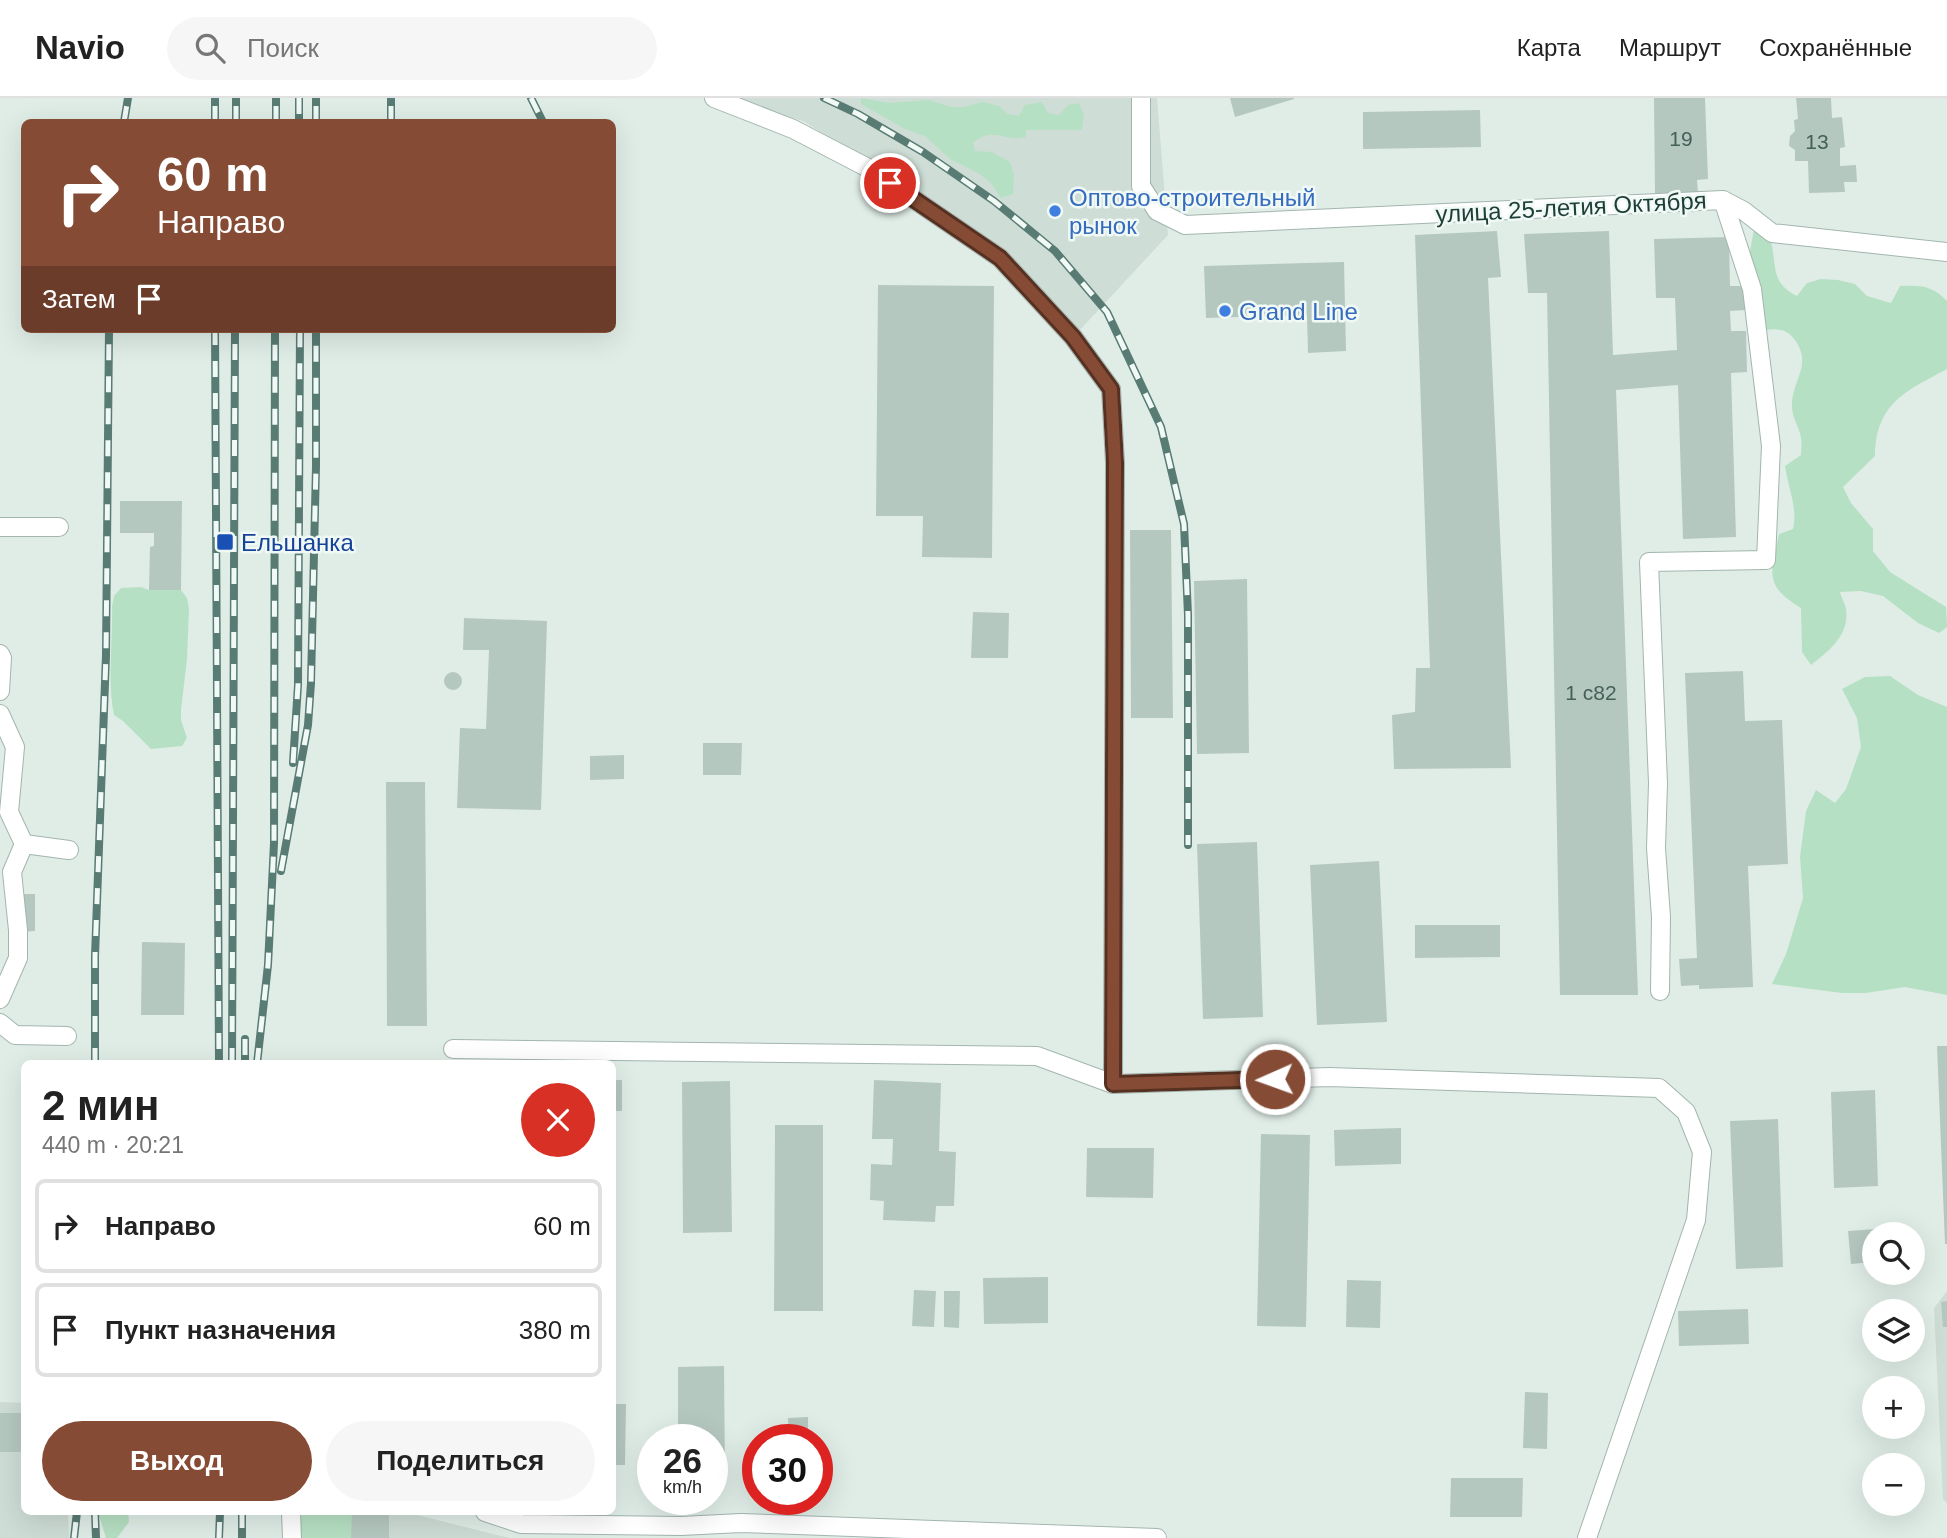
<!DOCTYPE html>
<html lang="ru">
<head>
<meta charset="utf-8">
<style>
  :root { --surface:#fff; --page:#f6f6f6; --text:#222; --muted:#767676; --line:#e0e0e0; --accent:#854b34 }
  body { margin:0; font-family:Arial,sans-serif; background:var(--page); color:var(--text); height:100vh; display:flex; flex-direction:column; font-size:26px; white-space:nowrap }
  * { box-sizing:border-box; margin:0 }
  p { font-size:23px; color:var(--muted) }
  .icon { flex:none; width:38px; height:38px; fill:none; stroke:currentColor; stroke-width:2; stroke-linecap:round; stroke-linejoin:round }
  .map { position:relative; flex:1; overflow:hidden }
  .drawer { position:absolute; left:21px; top:962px; width:595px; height:455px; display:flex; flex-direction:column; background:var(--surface); border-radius:10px; box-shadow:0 7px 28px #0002 }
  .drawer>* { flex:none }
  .guide { position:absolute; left:21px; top:21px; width:595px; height:214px; border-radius:10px; box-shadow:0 7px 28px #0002; background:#854b34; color:#fff; overflow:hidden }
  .tools { position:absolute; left:1862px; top:1124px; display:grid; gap:14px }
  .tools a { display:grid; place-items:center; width:63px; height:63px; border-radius:50%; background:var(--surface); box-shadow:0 7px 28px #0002; font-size:35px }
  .speed { position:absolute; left:637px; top:1326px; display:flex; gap:14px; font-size:35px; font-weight:700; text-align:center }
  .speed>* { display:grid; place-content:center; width:91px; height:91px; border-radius:50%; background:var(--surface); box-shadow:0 7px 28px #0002; line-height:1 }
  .speed small { font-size:18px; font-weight:400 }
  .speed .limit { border:10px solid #d22; background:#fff; color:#111 }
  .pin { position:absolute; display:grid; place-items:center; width:60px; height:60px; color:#fff; margin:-30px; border:4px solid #fff; border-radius:50%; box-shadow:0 2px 7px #0007 }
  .me { position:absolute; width:77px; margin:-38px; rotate:268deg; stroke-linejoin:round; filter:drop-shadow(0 0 5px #0008) }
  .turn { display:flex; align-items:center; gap:24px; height:147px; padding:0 21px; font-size:32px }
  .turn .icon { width:91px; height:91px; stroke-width:2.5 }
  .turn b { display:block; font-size:49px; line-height:60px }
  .then { display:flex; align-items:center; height:66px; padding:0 21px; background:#0003; gap:14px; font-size:26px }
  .round { display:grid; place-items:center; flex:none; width:74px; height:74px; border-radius:37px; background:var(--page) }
  .headline { display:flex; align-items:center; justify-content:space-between; height:119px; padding:0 21px }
  h1 { font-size:42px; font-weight:700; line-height:52px }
  .button { display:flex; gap:14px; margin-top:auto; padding:14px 21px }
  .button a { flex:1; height:80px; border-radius:42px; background:var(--accent); color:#fff; font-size:28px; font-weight:700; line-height:80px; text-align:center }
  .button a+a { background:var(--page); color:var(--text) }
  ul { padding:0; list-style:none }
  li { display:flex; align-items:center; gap:21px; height:94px; margin:0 14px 10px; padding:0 7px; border:4px solid var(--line); border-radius:10px }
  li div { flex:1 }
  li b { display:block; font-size:26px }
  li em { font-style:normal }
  header { display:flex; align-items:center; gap:42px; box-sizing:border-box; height:98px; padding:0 35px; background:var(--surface); border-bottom:2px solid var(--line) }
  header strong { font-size:33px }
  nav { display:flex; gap:38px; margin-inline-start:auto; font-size:24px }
  .search { width:490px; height:63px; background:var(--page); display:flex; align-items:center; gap:18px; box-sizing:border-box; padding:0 24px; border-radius:38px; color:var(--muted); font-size:26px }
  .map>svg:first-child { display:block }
</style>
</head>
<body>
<header>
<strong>Navio</strong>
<div class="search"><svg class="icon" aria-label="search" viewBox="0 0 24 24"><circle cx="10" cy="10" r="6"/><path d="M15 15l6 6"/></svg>Поиск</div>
<nav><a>Карта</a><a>Маршрут</a><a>Сохранённые</a></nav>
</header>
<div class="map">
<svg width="1947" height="1440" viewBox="0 0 1947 1440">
  <rect width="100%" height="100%" fill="#e0ede7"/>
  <!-- built -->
  <path fill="#ceddd6" d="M723,0H1157L1168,137L1079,233L909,89L803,23Z
    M1947,1193V1405L1943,1401L1934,1210Z
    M0,1304L24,1305V1414H68L69,1440H0Z
    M311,1414H405L509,1440H310Z"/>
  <!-- green -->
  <path fill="#b6e0c3" d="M861,0L889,5L929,2L951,9H964L982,4L999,8L1007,16L1019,18L1025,7L1042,4L1048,15L1059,17L1068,7L1079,5L1084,17L1082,32H1026V39C1005,45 993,27 973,45L975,53L992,54L1010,64L1014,77L1013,96L1001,100L991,85L978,75L950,61L925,38L905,31L861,6Z
    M1754,131L1769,138C1779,164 1767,183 1797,198L1807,185L1821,181L1838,182L1855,186L1867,198L1891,205L1900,188C1921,187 1932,187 1947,203V271C1906,293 1876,305 1875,358L1843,389L1851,405L1873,431V453L1890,474L1946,509L1947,529L1939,535L1918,525L1883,498L1861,493L1840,494C1841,499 1845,505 1846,511C1850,537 1829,553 1811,567L1802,554L1801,510C1763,487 1771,475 1779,436L1793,431C1798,410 1788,390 1785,368L1801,357C1801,352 1802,346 1801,340C1799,327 1791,321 1792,304C1794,280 1812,266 1795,242C1788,232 1778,230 1766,232L1760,218L1749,159Z
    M141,489L149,492H181L187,500L189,510L187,561L181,612V622L187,640L182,648L151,651L123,623L114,617C107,585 113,542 112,508L114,498L121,490Z
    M1890,578L1918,597L1947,609V897L1905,889L1866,895H1842L1772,886L1786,856L1803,800L1800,759L1806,713L1816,692L1835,705L1846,691L1861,649L1857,620L1842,591L1865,579Z
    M98,1414H128L129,1424L117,1440H106Z
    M296,1414H352L351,1440H299Z"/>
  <!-- building -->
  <path fill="#b5c8c0" d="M1230,0H1294V1L1235,19Z
    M1654,0H1705L1708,81L1697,82L1698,95L1655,97Z
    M1796,0H1831L1832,20L1842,19L1845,49L1840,50V68L1856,67L1857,84H1844L1845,94L1809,95L1808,63H1795V52L1789,48L1790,38L1795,33L1794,22L1798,21Z
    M1480,12L1481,49L1363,51V14Z
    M1497,133L1501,179L1488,180L1511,670L1394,671L1392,617L1415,614L1416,570H1430L1415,137Z
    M1609,133L1613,257L1677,252L1675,200H1656L1654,141L1729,139L1730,188H1745L1746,212L1730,213L1731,233H1746L1747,274L1731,275L1736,439L1683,441L1678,287L1616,292L1638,897H1560L1547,195H1528L1524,136Z
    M1344,164L1346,253L1308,255L1307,217L1206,220L1204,168Z
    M878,187L994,188L992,460L922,459L923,418H876Z
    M120,403H182L181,492H149L150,449L154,448V435H120Z
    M1130,432H1171L1173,620H1131Z
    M1247,481L1249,655L1197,656L1194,483Z
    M973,514L1009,515L1008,560H971Z
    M464,520L547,523L541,712L457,710L460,630L486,631L489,552H463Z
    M1743,573L1745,623L1782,622L1788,766L1748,768L1753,889L1699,891V887L1681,888L1679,861L1697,860L1685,575Z
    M444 583a9 9 0 1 1 18 0a9 9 0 1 1-18 0Z
    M703,645H742L741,677H703Z
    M624,657V681L590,682V658Z
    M386,684H425L427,928H387Z
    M1257,744L1263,919L1203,921L1197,746Z
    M1379,763L1387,924L1317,927L1310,767Z
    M23,796H35V833L23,834Z
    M1415,827H1500V859L1415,860Z
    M142,844L185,845L184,917H141Z
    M1937,948H1947V1146H1945Z
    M612,982H622V1013H612Z
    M874,982L941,985L939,1053L956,1054L954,1108H936L935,1124L883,1122L884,1103L870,1102L871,1066L892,1067L893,1041H872Z
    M730,983L732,1134L683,1135L682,984Z
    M1875,992L1878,1088L1834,1090L1831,994Z
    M1778,1021L1783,1169L1736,1171L1730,1023Z
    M775,1027H823V1213H774Z
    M1401,1030V1066L1335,1068L1334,1032Z
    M1261,1036L1310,1037L1306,1229L1257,1228Z
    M1087,1050H1154L1153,1100L1086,1099Z
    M1904,1129L1905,1136H1874V1164L1851,1166L1848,1133Z
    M1048,1179V1225L984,1226L983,1180Z
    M1347,1182L1381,1183L1380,1230L1346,1229Z
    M914,1192L936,1193L934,1229L912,1228Z
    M944,1193H960L959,1230L944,1229Z
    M1947,1203V1229H1943L1941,1204Z
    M1748,1211L1749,1246L1679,1248L1678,1213Z
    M724,1268L725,1377H712V1342H678V1269Z
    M1525,1294L1548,1295L1547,1351L1523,1350Z
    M612,1306H626L625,1367H612Z
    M0,1315H24V1354H0Z
    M808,1319V1342H789L788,1320Z
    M1451,1380H1523L1522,1419H1450Z
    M352,1414H389V1440H351Z"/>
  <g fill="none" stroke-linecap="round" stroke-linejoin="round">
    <!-- minor casing -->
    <g stroke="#a2b5af" stroke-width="20">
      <path id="minor" d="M714,0L793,31L868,70L1000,160L1073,239L1111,291L1115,365L1113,986
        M1141,0V88L1157,113L1185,127L1723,102L1752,191L1771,348L1766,462L1649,464L1658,685L1656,750L1661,819L1660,893
        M1723,102L1744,113L1772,135L1947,154
        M0,429H59
        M0,556L2,560L0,593
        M0,616L15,649L9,714L24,746L69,752
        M0,901L18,860V832L12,774L24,746
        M0,925L15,937L67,938
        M453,951L1037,958L1113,986L1329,979L1659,990L1686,1014L1702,1054L1696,1122L1587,1440
        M291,1414L292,1440
        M485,1414L521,1426L681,1428L741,1425L1157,1440"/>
    </g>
    <!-- minor -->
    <use href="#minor" stroke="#fff" stroke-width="18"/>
    <!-- rail casing -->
    <g stroke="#587b73" stroke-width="8">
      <path id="rail" d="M299,0V24
        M531,0L543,24
        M824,0L858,16L923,54L994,103L1055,153L1107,214L1161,329L1184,426L1188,517V747
        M124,24L128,0
        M215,24V0
        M236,24V0
        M276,24V0
        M316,24V0
        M391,24V0
        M215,231L219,966
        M293,665L298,587L300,231
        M281,773L308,627L311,585L316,368V231
        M245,941V966
        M95,966V858L106,557L109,231
        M232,966L235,231
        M257,966L268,867L274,745L275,231
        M95,1414L96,1440
        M242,1414V1440
        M74,1440L77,1414
        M219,1440L220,1414"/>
    </g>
    <!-- rail -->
    <use href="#rail" stroke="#f0f9f5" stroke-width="5" stroke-dasharray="16" stroke-linecap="butt"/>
  </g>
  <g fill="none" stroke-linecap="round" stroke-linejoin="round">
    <!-- route casing -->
    <g stroke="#563122" stroke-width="18">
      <path id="route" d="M890,85L1000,160L1073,239L1111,291L1115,365L1113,986L1275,981"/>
    </g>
    <!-- route -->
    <use href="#route" stroke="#854b34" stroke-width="12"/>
  </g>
  <!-- markers -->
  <g fill="#3f7fe0" stroke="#f0f9f5" stroke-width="2.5">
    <circle cx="1055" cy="113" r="7"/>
    <circle cx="1225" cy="213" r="7"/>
  </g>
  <rect fill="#1a4fb4" stroke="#f0f9f5" stroke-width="2.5" x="216" y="435" width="18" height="18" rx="3.5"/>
  <g text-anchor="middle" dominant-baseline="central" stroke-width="5" stroke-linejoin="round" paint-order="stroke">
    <!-- number labels -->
    <g font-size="21" fill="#446159">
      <text x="1681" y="40">19</text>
      <text x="1817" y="43">13</text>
      <text x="1591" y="594">1 с82</text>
    </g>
    <!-- shop labels -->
    <g font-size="24" fill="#366cbe" stroke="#f0f9f5" text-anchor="start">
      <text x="1069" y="99">Оптово-строительный<tspan x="1069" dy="28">рынок</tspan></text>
      <text x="1239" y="213">Grand Line</text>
    </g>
    <!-- street labels -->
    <g font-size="24" fill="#1e3f37" stroke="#f0f9f5">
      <text transform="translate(1571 109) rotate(-3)">улица 25-летия Октября</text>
    </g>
    <!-- transit labels -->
    <g font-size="24" fill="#164399" stroke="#f0f9f5" text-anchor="start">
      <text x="241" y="444">Ельшанка</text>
    </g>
  </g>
</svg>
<div class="tools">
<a><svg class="icon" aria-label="search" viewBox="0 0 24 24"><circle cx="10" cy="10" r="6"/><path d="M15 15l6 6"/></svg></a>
<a><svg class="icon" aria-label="layers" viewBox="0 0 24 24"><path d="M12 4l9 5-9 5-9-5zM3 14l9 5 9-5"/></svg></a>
<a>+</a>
<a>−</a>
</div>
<div class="speed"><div>26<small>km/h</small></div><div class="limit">30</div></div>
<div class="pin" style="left:890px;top:85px;background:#d93025"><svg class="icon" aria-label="arrive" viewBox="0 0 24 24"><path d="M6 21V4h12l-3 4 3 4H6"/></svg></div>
<svg class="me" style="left:1275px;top:981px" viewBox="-20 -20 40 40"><circle r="17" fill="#854b34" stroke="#fff" stroke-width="3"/><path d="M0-11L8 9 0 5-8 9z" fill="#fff"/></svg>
<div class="guide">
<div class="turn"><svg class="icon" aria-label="right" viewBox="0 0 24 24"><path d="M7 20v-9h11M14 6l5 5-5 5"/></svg><div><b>60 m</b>Направо</div></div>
<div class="then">Затем<svg class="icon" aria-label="arrive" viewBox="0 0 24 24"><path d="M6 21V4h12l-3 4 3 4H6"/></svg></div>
</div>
<section class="drawer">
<div class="headline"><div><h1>2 мин</h1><p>440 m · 20:21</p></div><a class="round" style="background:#d93025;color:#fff"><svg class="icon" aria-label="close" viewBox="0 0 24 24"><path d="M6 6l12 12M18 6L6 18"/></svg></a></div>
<ul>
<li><svg class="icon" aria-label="right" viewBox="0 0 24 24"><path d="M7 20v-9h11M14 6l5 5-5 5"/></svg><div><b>Направо</b></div><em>60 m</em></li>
<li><svg class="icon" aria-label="arrive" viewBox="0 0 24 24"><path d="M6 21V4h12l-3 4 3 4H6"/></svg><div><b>Пункт назначения</b></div><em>380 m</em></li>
</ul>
<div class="button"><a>Выход</a><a>Поделиться</a></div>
</section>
</div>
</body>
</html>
